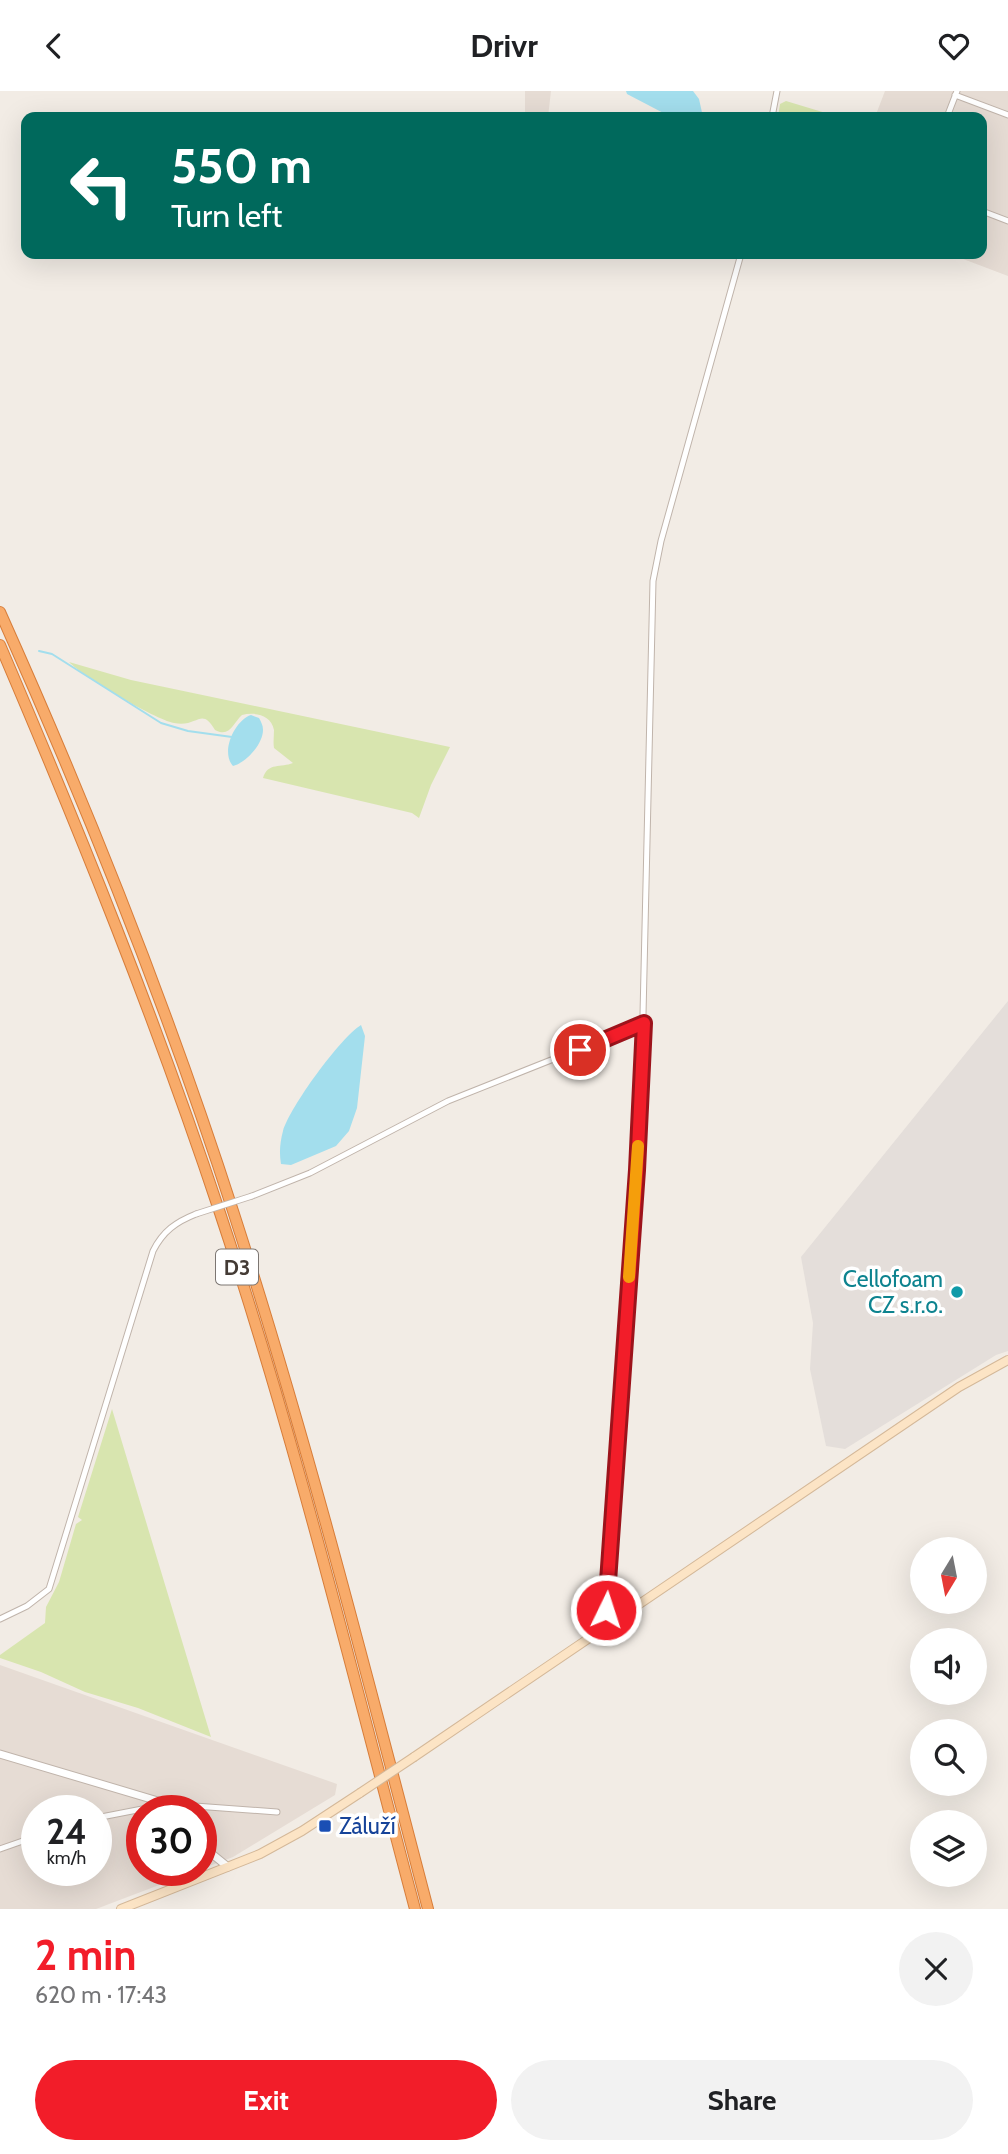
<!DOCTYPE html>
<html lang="en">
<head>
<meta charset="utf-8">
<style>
  :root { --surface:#fff; --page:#f2f2f2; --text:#202124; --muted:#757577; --accent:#f21d29 }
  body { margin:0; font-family:Cabin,sans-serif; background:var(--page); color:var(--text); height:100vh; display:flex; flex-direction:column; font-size:26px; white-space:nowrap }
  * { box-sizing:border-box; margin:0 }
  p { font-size:23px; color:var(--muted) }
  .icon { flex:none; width:38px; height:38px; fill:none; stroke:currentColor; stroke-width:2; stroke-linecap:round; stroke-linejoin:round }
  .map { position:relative; height:1818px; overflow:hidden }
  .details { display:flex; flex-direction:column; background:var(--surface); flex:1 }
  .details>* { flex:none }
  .hud { position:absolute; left:21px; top:21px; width:966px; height:147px; border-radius:14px; box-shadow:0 7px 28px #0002; background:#00695c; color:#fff; overflow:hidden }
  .needle { width:46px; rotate:190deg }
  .buttons { position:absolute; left:910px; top:1446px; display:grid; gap:14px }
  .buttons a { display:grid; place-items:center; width:77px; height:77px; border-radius:50%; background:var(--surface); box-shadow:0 7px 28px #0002; font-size:35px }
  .speed { position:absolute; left:21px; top:1704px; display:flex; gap:14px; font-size:35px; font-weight:700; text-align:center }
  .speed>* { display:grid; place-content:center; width:91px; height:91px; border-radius:50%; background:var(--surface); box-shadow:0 7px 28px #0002; line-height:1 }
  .speed small { font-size:18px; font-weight:400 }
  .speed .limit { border:10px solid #d22; background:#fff; color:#111 }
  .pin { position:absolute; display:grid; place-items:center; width:60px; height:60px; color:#fff; margin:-30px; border:4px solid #fff; border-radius:50%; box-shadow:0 2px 7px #0007 }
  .me { position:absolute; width:77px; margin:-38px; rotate:4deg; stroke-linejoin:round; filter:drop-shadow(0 0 5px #0008) }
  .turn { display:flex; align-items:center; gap:24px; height:147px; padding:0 35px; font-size:32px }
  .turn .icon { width:91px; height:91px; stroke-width:2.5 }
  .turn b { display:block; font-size:49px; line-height:60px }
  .round { display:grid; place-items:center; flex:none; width:74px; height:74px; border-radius:37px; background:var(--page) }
  .summary { display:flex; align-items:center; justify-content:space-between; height:119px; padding:0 35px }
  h1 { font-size:42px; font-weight:700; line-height:52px; color:var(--accent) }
  .action { display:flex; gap:14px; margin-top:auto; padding:14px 35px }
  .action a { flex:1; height:80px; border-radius:42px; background:var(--accent); color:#fff; font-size:28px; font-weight:700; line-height:80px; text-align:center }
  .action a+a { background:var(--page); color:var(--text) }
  header { display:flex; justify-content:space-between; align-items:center; height:91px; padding:0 35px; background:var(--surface); font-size:32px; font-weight:700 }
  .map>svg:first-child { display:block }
</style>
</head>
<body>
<header><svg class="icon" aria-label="back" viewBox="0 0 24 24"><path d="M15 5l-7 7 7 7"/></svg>Drivr<svg class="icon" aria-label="heart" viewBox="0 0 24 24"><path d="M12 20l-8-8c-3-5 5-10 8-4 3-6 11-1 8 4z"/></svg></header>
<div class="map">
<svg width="1008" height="1818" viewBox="0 0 1008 1818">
  <rect width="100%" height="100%" fill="#f2ece5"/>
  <!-- residential -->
  <path fill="#e6dcd4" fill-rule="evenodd" d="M525,0H551L548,26L525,25Z
    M885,0H1008V185L950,163H982V26H875Z
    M0,1574L337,1693L335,1704L233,1766L201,1778V1720H142V1780H196L96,1818H0ZM37,1720H96V1780H37Z"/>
  <!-- industrial -->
  <path fill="#e4deda" d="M1008,910V1260L996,1264L845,1358L826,1355L810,1278L813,1232L801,1166Z"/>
  <!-- green -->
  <path fill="#d8e5af" d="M786,10L839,26H778L780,13Z
    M69,571L131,589L450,656L431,694L419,727L412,722L263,687C268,671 281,677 293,672L274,657C273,651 274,645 274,639C271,623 254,621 242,624C233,632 230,647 215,639C201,615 198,637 174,632C154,628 84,586 69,571Z
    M112,1318L211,1646L138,1617L85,1601L41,1581L0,1567V1564L45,1532L46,1516L59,1491L76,1433L82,1429L78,1426Z"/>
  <!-- water -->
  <path fill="#a3deed" d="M626,0H693L699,8L703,26H671L627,3Z
    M251,624L259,627C261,631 263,634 263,639C263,653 246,672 233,675C220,661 235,629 251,624Z
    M361,934L365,945L357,1017L349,1040L336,1055L291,1074L281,1073C279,1062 280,1051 283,1040C290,1016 340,947 361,934Z"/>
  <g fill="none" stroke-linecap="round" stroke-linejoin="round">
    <!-- stream -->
    <path stroke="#a3deed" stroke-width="2" d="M39,560L52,563L161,632L188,640L232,646"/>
    <!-- minor casing -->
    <g stroke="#c0b4ab" stroke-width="7">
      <path id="minor" d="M955,4L1008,24
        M772,26L777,0
        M947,26L957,0
        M982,120L1008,130
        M252,1105L310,1082L448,1010L644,932
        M0,1528L27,1515L49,1498L153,1160C163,1140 176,1131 196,1123
        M608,1535L606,1519L641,1010L653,490L661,450L741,163
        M96,1727L168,1713L277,1721
        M0,1758L37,1745"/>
    </g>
    <!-- tertiary casing -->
    <g stroke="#c0b4ab" stroke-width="9">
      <path id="tertiary" d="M0,1663L168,1713L171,1720
        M201,1754L228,1776"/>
    </g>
    <!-- secondary casing -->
    <g stroke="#d4b899" stroke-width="10">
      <path id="secondary" d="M414,1666L959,1296L1008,1269
        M121,1818L260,1763L302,1740L360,1702"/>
    </g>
    <!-- motorway casing -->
    <g stroke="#d77d3a" stroke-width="12">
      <path id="motorway" d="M0,521C88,717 168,918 234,1123C308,1352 367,1585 428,1818
        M0,554C80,741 156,929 220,1122C296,1350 353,1585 415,1818"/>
    </g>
    <!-- minor -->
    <use href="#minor" stroke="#fff" stroke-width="5"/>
    <!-- tertiary -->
    <use href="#tertiary" stroke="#fff" stroke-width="7"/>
    <!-- secondary -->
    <use href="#secondary" stroke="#fce4c5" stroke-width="8"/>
    <!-- motorway -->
    <use href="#motorway" stroke="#f8ab6a" stroke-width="10"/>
    <!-- minor-bridge casing -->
    <g stroke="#c0b4ab" stroke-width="7" stroke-linecap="butt">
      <path id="minor-bridge" d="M196,1123L252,1105"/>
    </g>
    <!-- secondary-bridge casing -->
    <g stroke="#d4b899" stroke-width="10" stroke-linecap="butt">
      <path id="secondary-bridge" d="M360,1702L414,1666"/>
    </g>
    <!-- minor-bridge -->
    <use href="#minor-bridge" stroke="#fff" stroke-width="5"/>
    <!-- secondary-bridge -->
    <use href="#secondary-bridge" stroke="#fce4c5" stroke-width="8"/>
  </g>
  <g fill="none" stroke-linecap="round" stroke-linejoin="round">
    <!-- route casing -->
    <g stroke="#9d131b" stroke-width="18">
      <path id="route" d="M580,959L644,932L637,1079L606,1519"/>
    </g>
    <!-- route -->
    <use href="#route" stroke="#f21d29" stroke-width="12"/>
    <!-- slow -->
    <path stroke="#f59e0b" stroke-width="12" d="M629,1186L638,1055"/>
  </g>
  <!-- markers -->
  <circle fill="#0f9aa8" stroke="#fff" stroke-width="2.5" cx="957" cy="1201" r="7"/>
  <rect fill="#1a4fb4" stroke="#fff" stroke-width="2.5" x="318" y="1728" width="14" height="14" rx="3.5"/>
  <g text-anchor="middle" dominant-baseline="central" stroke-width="7" stroke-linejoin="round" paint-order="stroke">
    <!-- shield labels -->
    <rect fill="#fff" stroke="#7c7672" stroke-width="2" x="216" y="1158.5" width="42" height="35" rx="5"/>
    <g font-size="21" font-weight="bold" fill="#443b35">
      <text x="237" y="1176">D3</text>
    </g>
    <!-- culture labels -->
    <g font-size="23" fill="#0d838f" stroke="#fff" text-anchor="end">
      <text x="943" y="1188">Cellofoam<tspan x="943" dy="26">CZ s.r.o.</tspan></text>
    </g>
    <!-- transit labels -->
    <g font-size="23" fill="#164399" stroke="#fff" text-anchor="start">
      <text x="339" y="1735">Záluží</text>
    </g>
  </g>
</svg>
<div class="buttons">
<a><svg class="needle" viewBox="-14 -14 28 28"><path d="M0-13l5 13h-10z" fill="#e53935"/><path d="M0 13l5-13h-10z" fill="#757577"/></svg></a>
<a><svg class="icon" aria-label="sound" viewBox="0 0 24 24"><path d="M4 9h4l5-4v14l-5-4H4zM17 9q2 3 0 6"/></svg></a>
<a><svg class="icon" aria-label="search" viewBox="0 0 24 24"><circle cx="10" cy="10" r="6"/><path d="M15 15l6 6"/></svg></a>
<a><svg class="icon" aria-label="layers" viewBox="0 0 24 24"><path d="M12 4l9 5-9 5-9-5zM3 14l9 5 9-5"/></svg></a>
</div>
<div class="speed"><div>24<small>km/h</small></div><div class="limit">30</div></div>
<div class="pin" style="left:580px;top:959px;background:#d93025"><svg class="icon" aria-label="arrive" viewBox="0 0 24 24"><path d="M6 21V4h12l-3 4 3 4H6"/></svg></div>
<svg class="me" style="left:606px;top:1519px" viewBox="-20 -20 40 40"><circle r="17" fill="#f21d29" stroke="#fff" stroke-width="3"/><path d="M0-11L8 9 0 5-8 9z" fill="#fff"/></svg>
<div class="hud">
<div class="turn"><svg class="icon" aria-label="left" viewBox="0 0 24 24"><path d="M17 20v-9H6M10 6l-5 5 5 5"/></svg><div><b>550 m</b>Turn left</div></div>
</div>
</div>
<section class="details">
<div class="summary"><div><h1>2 min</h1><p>620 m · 17:43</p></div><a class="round"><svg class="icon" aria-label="close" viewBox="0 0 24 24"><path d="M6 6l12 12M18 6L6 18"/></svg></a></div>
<div class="action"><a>Exit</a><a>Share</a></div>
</section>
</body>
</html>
